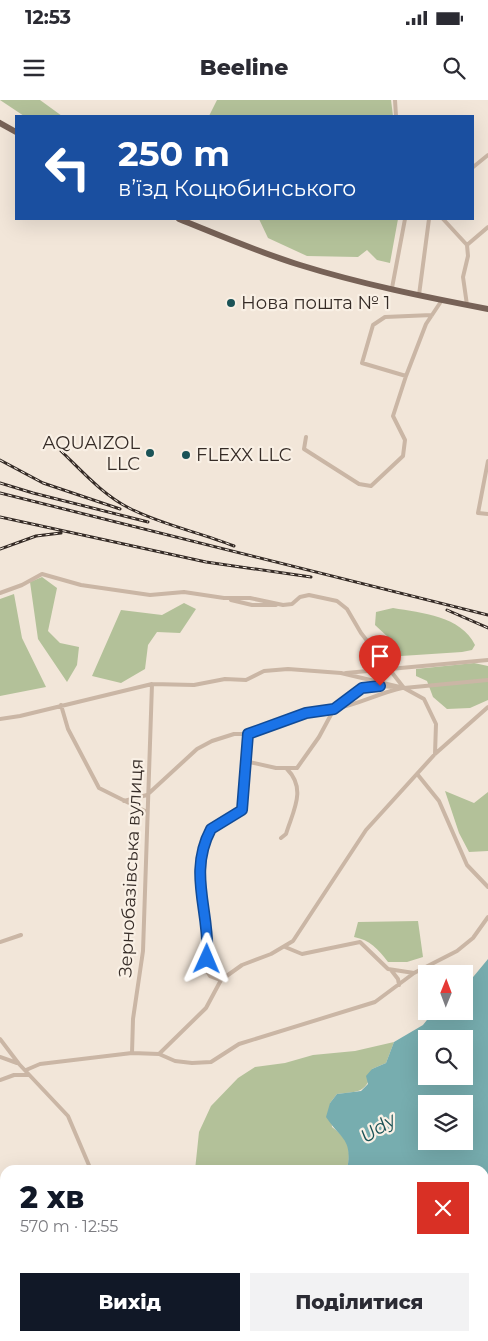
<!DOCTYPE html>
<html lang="uk">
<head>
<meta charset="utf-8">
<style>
  :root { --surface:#fff; --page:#f2f2f3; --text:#2b2b33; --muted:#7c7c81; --accent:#111827 }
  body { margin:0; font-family:Montserrat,sans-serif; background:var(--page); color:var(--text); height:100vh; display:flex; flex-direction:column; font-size:19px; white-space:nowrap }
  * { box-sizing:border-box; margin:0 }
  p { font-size:16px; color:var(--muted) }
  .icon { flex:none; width:28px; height:28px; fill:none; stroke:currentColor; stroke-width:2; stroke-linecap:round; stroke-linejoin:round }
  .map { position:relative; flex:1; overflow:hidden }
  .sheet { position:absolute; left:0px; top:1065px; width:489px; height:176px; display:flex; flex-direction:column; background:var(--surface); border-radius:15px 15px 0 0; box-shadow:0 5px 20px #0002 }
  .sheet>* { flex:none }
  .guide { position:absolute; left:15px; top:15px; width:459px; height:105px; border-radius:0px; box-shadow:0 5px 20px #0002; background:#1a4fa0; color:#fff; overflow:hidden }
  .needle { width:32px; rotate:1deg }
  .tools { position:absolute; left:418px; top:865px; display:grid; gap:10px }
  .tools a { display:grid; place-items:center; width:55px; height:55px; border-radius:0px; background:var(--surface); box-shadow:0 5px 20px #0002; font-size:25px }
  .pin { position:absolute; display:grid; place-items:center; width:42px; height:42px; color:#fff; margin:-51px -21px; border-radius:50% 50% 50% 0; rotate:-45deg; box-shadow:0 0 5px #0007 }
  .pin .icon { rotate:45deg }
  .me { position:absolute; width:55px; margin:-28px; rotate:1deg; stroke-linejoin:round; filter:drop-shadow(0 0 4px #0008) }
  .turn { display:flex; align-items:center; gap:18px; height:105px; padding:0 20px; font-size:22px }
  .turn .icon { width:65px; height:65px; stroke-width:2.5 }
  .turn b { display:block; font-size:35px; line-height:42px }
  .round { display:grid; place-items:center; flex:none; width:52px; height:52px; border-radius:0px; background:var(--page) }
  .summary { display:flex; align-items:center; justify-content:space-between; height:85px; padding:0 20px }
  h1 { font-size:30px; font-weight:800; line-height:38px; color:var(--accent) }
  .primary-button { display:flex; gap:10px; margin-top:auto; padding:10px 20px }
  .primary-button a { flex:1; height:58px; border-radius:0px; background:var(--accent); color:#fff; font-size:20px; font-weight:800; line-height:58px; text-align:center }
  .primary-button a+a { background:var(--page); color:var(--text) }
  .status { display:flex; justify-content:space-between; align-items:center; height:35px; padding:0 25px; background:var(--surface); direction:ltr }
  .status svg { height:14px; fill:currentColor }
  header { display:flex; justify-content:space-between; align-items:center; height:65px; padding:0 20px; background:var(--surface); font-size:22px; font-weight:800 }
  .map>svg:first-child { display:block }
</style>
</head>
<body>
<div class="status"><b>12:53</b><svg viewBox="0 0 49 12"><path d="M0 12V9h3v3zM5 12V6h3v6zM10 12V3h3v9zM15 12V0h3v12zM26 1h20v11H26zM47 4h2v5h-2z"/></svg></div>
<header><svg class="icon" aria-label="menu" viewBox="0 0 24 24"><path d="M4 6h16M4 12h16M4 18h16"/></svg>Beeline<svg class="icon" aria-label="search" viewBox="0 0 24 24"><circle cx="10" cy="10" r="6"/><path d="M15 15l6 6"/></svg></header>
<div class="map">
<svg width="488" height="1241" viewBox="0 0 488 1241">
  <rect width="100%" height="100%" fill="#f2e6d9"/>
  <!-- green -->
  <path fill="#b3c199" d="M0,0H40L62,16H24Z
    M217,0H391L393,16H209Z
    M259,119H398L390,163L377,160L367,150L358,157L307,156L268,138Z
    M42,477L57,488L48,531L60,543L79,547L77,565L67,582L38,539L30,482Z
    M14,494L22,538L46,587L0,596V499Z
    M184,503L196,509L180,533L157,532L148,545L145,569L121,583L92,576L121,510L162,515Z
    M393,508C422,513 461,516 475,545L472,550L462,552L401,556L392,551L389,538L375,525L376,512Z
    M474,563L488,566V600L470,608L447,609L433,597L427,581L416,576V569Z
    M445,691L474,703L488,692V751L469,752L459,733Z
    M418,821L423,857L407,862H388C378,849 370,840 354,837L358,822Z
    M394,942L386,963L372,969C367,994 359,991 337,994L330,1003L332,1027C350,1041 351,1047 347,1070H195L199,1032L211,1006L238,978L255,967L285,963L313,955L355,951Z
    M158,1236H376L357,1241H159Z"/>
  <!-- water -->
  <path fill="#77adaf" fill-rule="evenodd" d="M488,859V1145L484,1142V1070H347C353,1038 341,1040 326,1017L330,1003L337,994L361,991L368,984L366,976L372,969L386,963L394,942L423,925L434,911H464V888ZM426,939H464V976H426ZM426,1004H464V1041H426Z"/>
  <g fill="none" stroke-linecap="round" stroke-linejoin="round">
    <!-- river -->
    <path stroke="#77adaf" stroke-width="9" d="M4,1241L11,1239L64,1240L70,1236"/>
    <!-- street -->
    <path stroke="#cab6a5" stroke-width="4" d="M395,0L396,16
      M472,68L488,55
      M443,119L467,145L468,156L463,177L467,205
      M467,145L488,127
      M392,188L405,119
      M419,195L429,119
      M432,215L385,217L373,225L362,263L406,276L426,224L442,200
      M306,337L304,349L359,384L371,386L403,356L405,340L393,316L406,276
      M488,361L478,413L488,414
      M0,493L22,485L42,474L81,485L150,495L184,492L224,498H250L283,505L292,504L300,497L309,495L337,501L347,509L361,533L404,588L424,599L436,624L435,654
      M231,500L252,505H276
      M346,573L488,560
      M61,605L68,629L99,688L147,712
      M0,619L20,616L152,584L194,585L225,579L246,580L264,571L288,569L341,573L404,588L488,580
      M245,661L276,668H297L319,637L334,609C357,605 379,593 402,588
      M418,675L439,701L467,765L488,787
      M124,701L147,695L197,649L212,641L234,634H248L306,613L334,609L342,600L361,588L380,586L394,587
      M281,738L286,734C293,711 307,689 287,669
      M0,842L21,835
      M285,847L302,854L360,842L388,869L414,873
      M391,870L398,879L399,885
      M221,880L210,876L207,871V826L199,780L211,729L217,723L242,710L248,634
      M0,939L19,964L68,1016L91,1070
      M132,953L133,919L143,851L152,584
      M159,954L206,908L221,880L242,865L271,854L293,841L366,730L435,654L488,607
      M0,957L17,963
      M26,970L40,964L132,953L159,954L175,961L192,963L211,962L239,944L375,902L414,873L457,851L473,838L488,817
      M0,980L14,975H29
      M0,1151L5,1149
      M151,1236L153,1241
      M438,1236L443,1241
      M380,1241L399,1236"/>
    <!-- primary -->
    <path stroke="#776257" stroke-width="6" d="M0,23L16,32
      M179,119C219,135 258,152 300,165C361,184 425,197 488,209"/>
    <!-- rail casing -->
    <g stroke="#352b26" stroke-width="3">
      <path id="rail" d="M61,351C82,371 103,395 129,408C162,425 199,432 234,446
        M0,360L43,383L120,409
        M0,383L33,393L148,422
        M0,393L488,515
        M0,417L206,462L311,477
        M0,449L36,436L61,433
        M447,510L488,528"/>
    </g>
    <!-- rail -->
    <use href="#rail" stroke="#f9f0e5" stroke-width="1" stroke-dasharray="4" stroke-linecap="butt"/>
  </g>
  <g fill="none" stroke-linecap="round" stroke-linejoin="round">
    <!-- route casing -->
    <g stroke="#114b97" stroke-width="12">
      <path id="route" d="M207,859C211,813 187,774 211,729L242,710L248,634L306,613L334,609L362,588L380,586"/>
    </g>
    <!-- route -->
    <use href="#route" stroke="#1a73e8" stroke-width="9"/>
  </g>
  <!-- markers -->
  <g fill="#1b5357" stroke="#f9f0e5" stroke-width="2">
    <circle cx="231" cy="203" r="5"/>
    <circle cx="150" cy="353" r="5"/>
    <circle cx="186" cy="355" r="5"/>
  </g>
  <g text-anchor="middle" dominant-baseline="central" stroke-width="4.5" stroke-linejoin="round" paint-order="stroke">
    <!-- poi labels -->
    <g font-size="18" fill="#352b26" stroke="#f9f0e5" text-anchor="start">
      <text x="241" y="203">Нова пошта № 1</text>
      <text x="140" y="343" text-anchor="end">AQUAIZOL<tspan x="140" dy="21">LLC</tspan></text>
      <text x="196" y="355">FLEXX LLC</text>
    </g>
    <!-- street labels -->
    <g font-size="18" fill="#352b26" stroke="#f9f0e5">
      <text transform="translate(131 768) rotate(-87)">Зернобазівська вулиця</text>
    </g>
    <!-- water labels -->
    <g font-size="19" font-style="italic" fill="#1b5357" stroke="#f9f0e5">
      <text transform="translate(378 1028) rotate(-33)">Udy</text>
    </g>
  </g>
</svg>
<div class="tools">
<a><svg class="needle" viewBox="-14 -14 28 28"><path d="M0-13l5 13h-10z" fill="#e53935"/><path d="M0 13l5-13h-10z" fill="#7c7c81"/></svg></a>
<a><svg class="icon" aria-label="search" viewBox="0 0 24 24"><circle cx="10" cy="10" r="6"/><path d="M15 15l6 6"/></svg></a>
<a><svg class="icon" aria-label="layers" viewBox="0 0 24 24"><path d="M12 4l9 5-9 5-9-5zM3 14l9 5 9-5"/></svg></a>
</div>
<div class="pin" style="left:380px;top:586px;background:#d93025"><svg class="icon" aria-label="arrive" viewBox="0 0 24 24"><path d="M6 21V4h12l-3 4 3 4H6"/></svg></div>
<svg class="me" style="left:207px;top:859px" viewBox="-20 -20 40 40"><path d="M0-17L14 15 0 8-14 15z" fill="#1a73e8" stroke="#fff" stroke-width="4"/></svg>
<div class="guide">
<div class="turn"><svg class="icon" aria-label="left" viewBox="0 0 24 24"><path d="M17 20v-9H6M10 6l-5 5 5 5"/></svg><div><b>250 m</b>в’їзд Коцюбинського</div></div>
</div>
<section class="sheet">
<div class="summary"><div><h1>2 хв</h1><p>570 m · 12:55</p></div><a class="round" style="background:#d93025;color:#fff"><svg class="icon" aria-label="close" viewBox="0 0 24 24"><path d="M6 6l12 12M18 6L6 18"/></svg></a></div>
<div class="primary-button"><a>Вихід</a><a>Поділитися</a></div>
</section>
</div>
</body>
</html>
